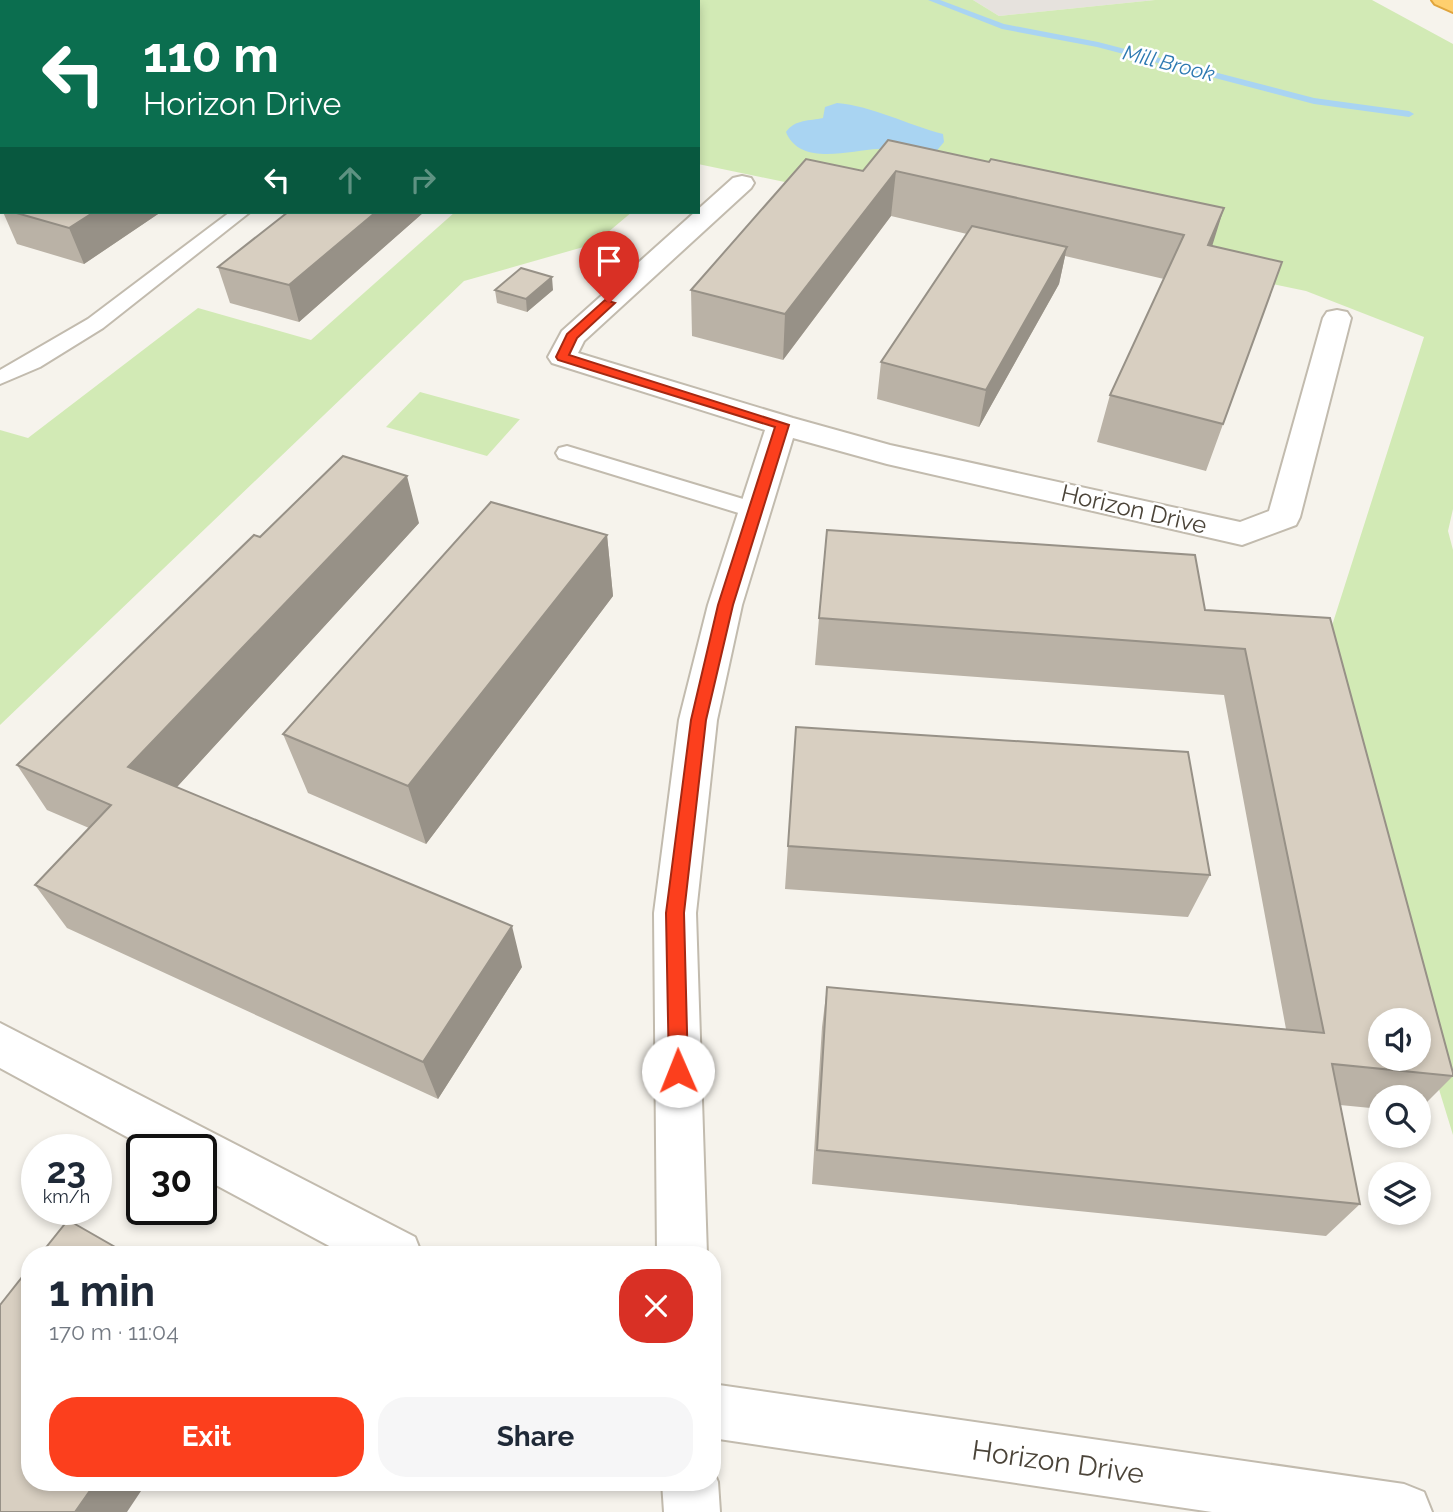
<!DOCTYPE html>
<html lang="en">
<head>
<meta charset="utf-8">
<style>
  :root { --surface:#fff; --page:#f6f6f7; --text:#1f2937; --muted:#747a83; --accent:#fc3f1d }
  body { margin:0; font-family:Raleway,sans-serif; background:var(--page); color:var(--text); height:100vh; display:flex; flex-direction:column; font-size:26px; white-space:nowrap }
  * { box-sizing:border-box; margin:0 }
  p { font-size:23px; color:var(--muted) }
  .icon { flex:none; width:38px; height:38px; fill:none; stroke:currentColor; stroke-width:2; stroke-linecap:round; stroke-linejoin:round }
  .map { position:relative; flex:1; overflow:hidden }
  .sheet { position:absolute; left:21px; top:1246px; width:700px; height:245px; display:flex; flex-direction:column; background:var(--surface); border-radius:28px; box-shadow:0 4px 10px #0003 }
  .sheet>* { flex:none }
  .banner { position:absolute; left:0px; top:0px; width:700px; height:214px; box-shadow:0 4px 10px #0003; background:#0b6e4f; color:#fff; overflow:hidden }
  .fabs { position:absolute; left:1368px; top:1008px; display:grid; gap:14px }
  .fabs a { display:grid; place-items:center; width:63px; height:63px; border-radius:50%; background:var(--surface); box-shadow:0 4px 10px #0003; font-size:35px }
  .speed { position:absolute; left:21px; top:1134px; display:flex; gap:14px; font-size:35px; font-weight:700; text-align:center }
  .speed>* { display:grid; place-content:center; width:91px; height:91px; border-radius:50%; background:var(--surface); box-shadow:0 4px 10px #0003; line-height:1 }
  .speed small { font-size:18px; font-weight:400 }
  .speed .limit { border:4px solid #111; border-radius:10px; background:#fff; color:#111 }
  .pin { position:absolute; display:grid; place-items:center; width:60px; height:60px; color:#fff; margin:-72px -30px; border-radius:50% 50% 50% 0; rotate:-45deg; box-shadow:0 0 7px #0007 }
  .pin .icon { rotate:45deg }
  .me { position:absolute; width:77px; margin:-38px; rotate:359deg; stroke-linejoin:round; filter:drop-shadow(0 0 5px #0008) }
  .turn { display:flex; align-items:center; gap:24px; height:147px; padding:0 28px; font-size:32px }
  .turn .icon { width:91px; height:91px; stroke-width:2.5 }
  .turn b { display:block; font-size:49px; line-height:60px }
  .lanes { display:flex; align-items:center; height:66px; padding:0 28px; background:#0003; justify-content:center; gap:35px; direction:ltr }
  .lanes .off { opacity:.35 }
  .round { display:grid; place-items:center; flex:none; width:74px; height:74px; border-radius:28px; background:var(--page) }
  .head { display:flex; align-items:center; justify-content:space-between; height:119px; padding:0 28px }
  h1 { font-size:42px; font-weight:700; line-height:52px }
  .cta { display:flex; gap:14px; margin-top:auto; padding:14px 28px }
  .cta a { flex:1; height:80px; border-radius:28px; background:var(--accent); color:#fff; font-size:28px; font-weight:700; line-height:80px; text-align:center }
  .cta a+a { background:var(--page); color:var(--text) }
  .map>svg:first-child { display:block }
</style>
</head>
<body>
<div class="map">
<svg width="1453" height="1512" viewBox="0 0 1453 1512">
  <rect width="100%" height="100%" fill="#f6f3ec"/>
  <!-- industrial -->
  <path fill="#e6e2dd" d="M973,0H1155L999,16Z"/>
  <!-- green -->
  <path fill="#d2eab5" d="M364,0H973L999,16L1155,0H1372L1453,44V509L1448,531L1453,550V1135L1314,682L1424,337L1306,291L698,164V2H362Z
    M455,212H632L594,244L464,281L0,725V430L28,438L198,308L311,340Z
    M420,392L519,419H520L487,456L386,427Z"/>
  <!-- water -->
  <path fill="#a9d4f2" d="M837,103C872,106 908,125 943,134L944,142L934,154C916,152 897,148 878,149C851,150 800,167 786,132C795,119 810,121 823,118L825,107Z"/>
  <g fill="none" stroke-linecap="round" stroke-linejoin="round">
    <!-- stream -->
    <path fill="#a9d4f2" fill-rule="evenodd" d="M928,0H940L1004,24L1098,42L1314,98L1409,111L1414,114L1409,117L1314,104L1097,47L1002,29Z"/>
    <!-- service casing -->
    <g stroke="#c2bbae" stroke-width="4">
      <path id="service" d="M237,0H258L259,2H238Z
        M0,62H2V72H0Z
        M0,186H2V196H0Z
        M230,212H250L103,328L40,367L0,384V370L88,319Z
        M567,446L763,505L767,510L763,515L755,518L559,458L556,453L559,448Z"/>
    </g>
    <!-- minor casing -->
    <g stroke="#c2bbae" stroke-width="4">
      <path id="minor" d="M290,0H311L289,2Z
        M742,176L751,178L754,183L751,188L584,341L578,353L793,418L890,445L1240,522L1269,511L1323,318L1327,312L1337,310L1347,312L1351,318L1300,517L1296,525L1242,545L887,464L793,438L742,605L717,720L696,913L707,1255H657L654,913L679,720L708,605L765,430L552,363L548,357L562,331L733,178Z
        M0,195H2L0,211Z
        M0,1023L415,1237L422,1255H346L201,1177V1150H151L0,1068Z
        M712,1384L1404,1484L1424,1492L1432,1512H1212L712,1438Z
        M712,1468L718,1482L720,1512H664L662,1482H712Z"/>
    </g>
    <!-- motorway casing -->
    <g stroke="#e0a43c" stroke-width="4">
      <path id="motorway" d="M1432,0H1453V12L1435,4Z"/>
    </g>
    <!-- service -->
    <use href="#service" fill="#fff" fill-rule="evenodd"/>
    <!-- minor -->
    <use href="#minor" fill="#fff" fill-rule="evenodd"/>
    <!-- motorway -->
    <use href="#motorway" fill="#ffcf6e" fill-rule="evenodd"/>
  </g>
  <!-- wall -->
  <path fill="#bab2a6" d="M0,0L2,2V33L0,32Z
    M0,73H2V148H0Z
    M989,162L1212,246L1282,262L1206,471L1097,442L1110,395L1164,279L1065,256L1059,284L979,427L877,399L881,362L967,234L891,216L783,360L692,336L691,290L863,171Z
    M3,212H161L84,264L17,244Z
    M288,212H424L299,322L230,303L218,267Z
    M495,290H553L527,312L497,303Z
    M419,523L177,787L522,967L438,1099L67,928L35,885L89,828L47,810L17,765L260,537Z
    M607,535L613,596L426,844L308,793L283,734Z
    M1205,610L1330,618L1453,1073V1076L1419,1110V1097H1381V1109L1340,1105L1360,1204L1326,1236L812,1184L822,1027L827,987L1286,1029L1224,695L815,665L819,618Z
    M796,727L1210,875L1188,917L785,889Z"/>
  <!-- shaded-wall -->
  <path fill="#979187" d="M896,171L891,216L783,360L785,314Z
    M1224,208L1210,253L1208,245Z
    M94,212H161L84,264L69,228Z
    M376,212H424L299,322L289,285Z
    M1067,247L1059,284L979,427L986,390Z
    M552,277L553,290L527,312L526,299Z
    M407,476L419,523L154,812L128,767Z
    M607,535L613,596L426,844L408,786Z
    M512,926L522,967L438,1099L423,1062Z
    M96,1482H147L127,1512H75Z"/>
  <!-- building -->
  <path fill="#d8cfc1" stroke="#979187" stroke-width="2" fill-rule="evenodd" d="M0,0H182L180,2H0Z
    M0,73H2V116H0Z
    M888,140L989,162L991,159L1224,208L1208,245L1282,262L1223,424L1110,395L1184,235L896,171L785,314L691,290L806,159L863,171Z
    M13,212H94L69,228Z
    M288,212H376L289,285L218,267Z
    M972,226L1067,247L986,390L881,362Z
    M521,268L552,277L526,299L495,290Z
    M343,456L407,476L128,767L512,926L423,1062L35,885L111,805L17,765L254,535L260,537Z
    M491,502L607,535L408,786L283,734Z
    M827,530L1195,555L1205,610L1330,618L1453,1073V1076L1332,1064L1360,1204L817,1150L827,987L1324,1033L1245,649L819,618ZM1381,1020H1419V1059H1381Z
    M796,727L1188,752L1210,875L788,846Z
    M68,1220L129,1255H40Z
    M30,1267V1482H96L75,1512H0V1305Z"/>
  <!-- route -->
  <path fill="#fc3f1d" stroke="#a42913" stroke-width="2" d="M605,300L615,303L577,338L569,355L789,425L733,605L706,720L684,913L688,1071L685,1077L678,1080L672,1077L669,1071L666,913L691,720L718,605L775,427L558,360L556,357L567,334Z"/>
  <g text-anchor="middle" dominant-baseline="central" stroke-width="5" stroke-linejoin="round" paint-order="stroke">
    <!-- far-water labels -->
    <g font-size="21" font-style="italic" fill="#2e7ab2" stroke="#fff">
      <text transform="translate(1169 63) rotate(14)">Mill Brook</text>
    </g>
    <!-- street labels -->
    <g font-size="24" fill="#4b4439" stroke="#fff">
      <text transform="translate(1134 509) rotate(13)">Horizon Drive</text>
    </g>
    <!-- near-street labels -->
    <g font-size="28" fill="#4b4439" stroke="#fff">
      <text transform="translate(1058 1462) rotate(8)">Horizon Drive</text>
    </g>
  </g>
</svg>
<div class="fabs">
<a><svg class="icon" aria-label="sound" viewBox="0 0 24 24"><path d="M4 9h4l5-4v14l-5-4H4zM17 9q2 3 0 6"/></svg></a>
<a><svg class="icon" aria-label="search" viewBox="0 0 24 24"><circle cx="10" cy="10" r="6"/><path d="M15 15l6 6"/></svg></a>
<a><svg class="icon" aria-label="layers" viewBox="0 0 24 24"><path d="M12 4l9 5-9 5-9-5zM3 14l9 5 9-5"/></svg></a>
</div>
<div class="speed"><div>23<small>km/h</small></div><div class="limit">30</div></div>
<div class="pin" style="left:609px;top:303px;background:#d93025"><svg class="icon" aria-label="arrive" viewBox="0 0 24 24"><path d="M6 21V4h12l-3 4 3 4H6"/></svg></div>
<svg class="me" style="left:678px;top:1071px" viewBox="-20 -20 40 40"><circle r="19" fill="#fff"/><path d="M0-13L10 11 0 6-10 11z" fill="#fc3f1d"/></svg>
<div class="banner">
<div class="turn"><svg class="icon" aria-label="left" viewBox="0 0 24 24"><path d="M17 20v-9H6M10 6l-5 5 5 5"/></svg><div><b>110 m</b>Horizon Drive</div></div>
<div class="lanes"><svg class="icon" aria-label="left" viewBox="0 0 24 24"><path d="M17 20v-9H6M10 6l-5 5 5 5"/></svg><svg class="icon off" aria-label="ahead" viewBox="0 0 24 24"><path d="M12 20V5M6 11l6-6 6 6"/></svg><svg class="icon off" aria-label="right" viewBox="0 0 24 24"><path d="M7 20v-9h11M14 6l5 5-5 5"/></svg></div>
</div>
<section class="sheet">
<div class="head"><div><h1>1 min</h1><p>170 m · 11:04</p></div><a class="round" style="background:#d93025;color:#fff"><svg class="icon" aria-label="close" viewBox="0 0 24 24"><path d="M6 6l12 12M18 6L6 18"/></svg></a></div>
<div class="cta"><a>Exit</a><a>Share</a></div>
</section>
</div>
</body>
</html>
